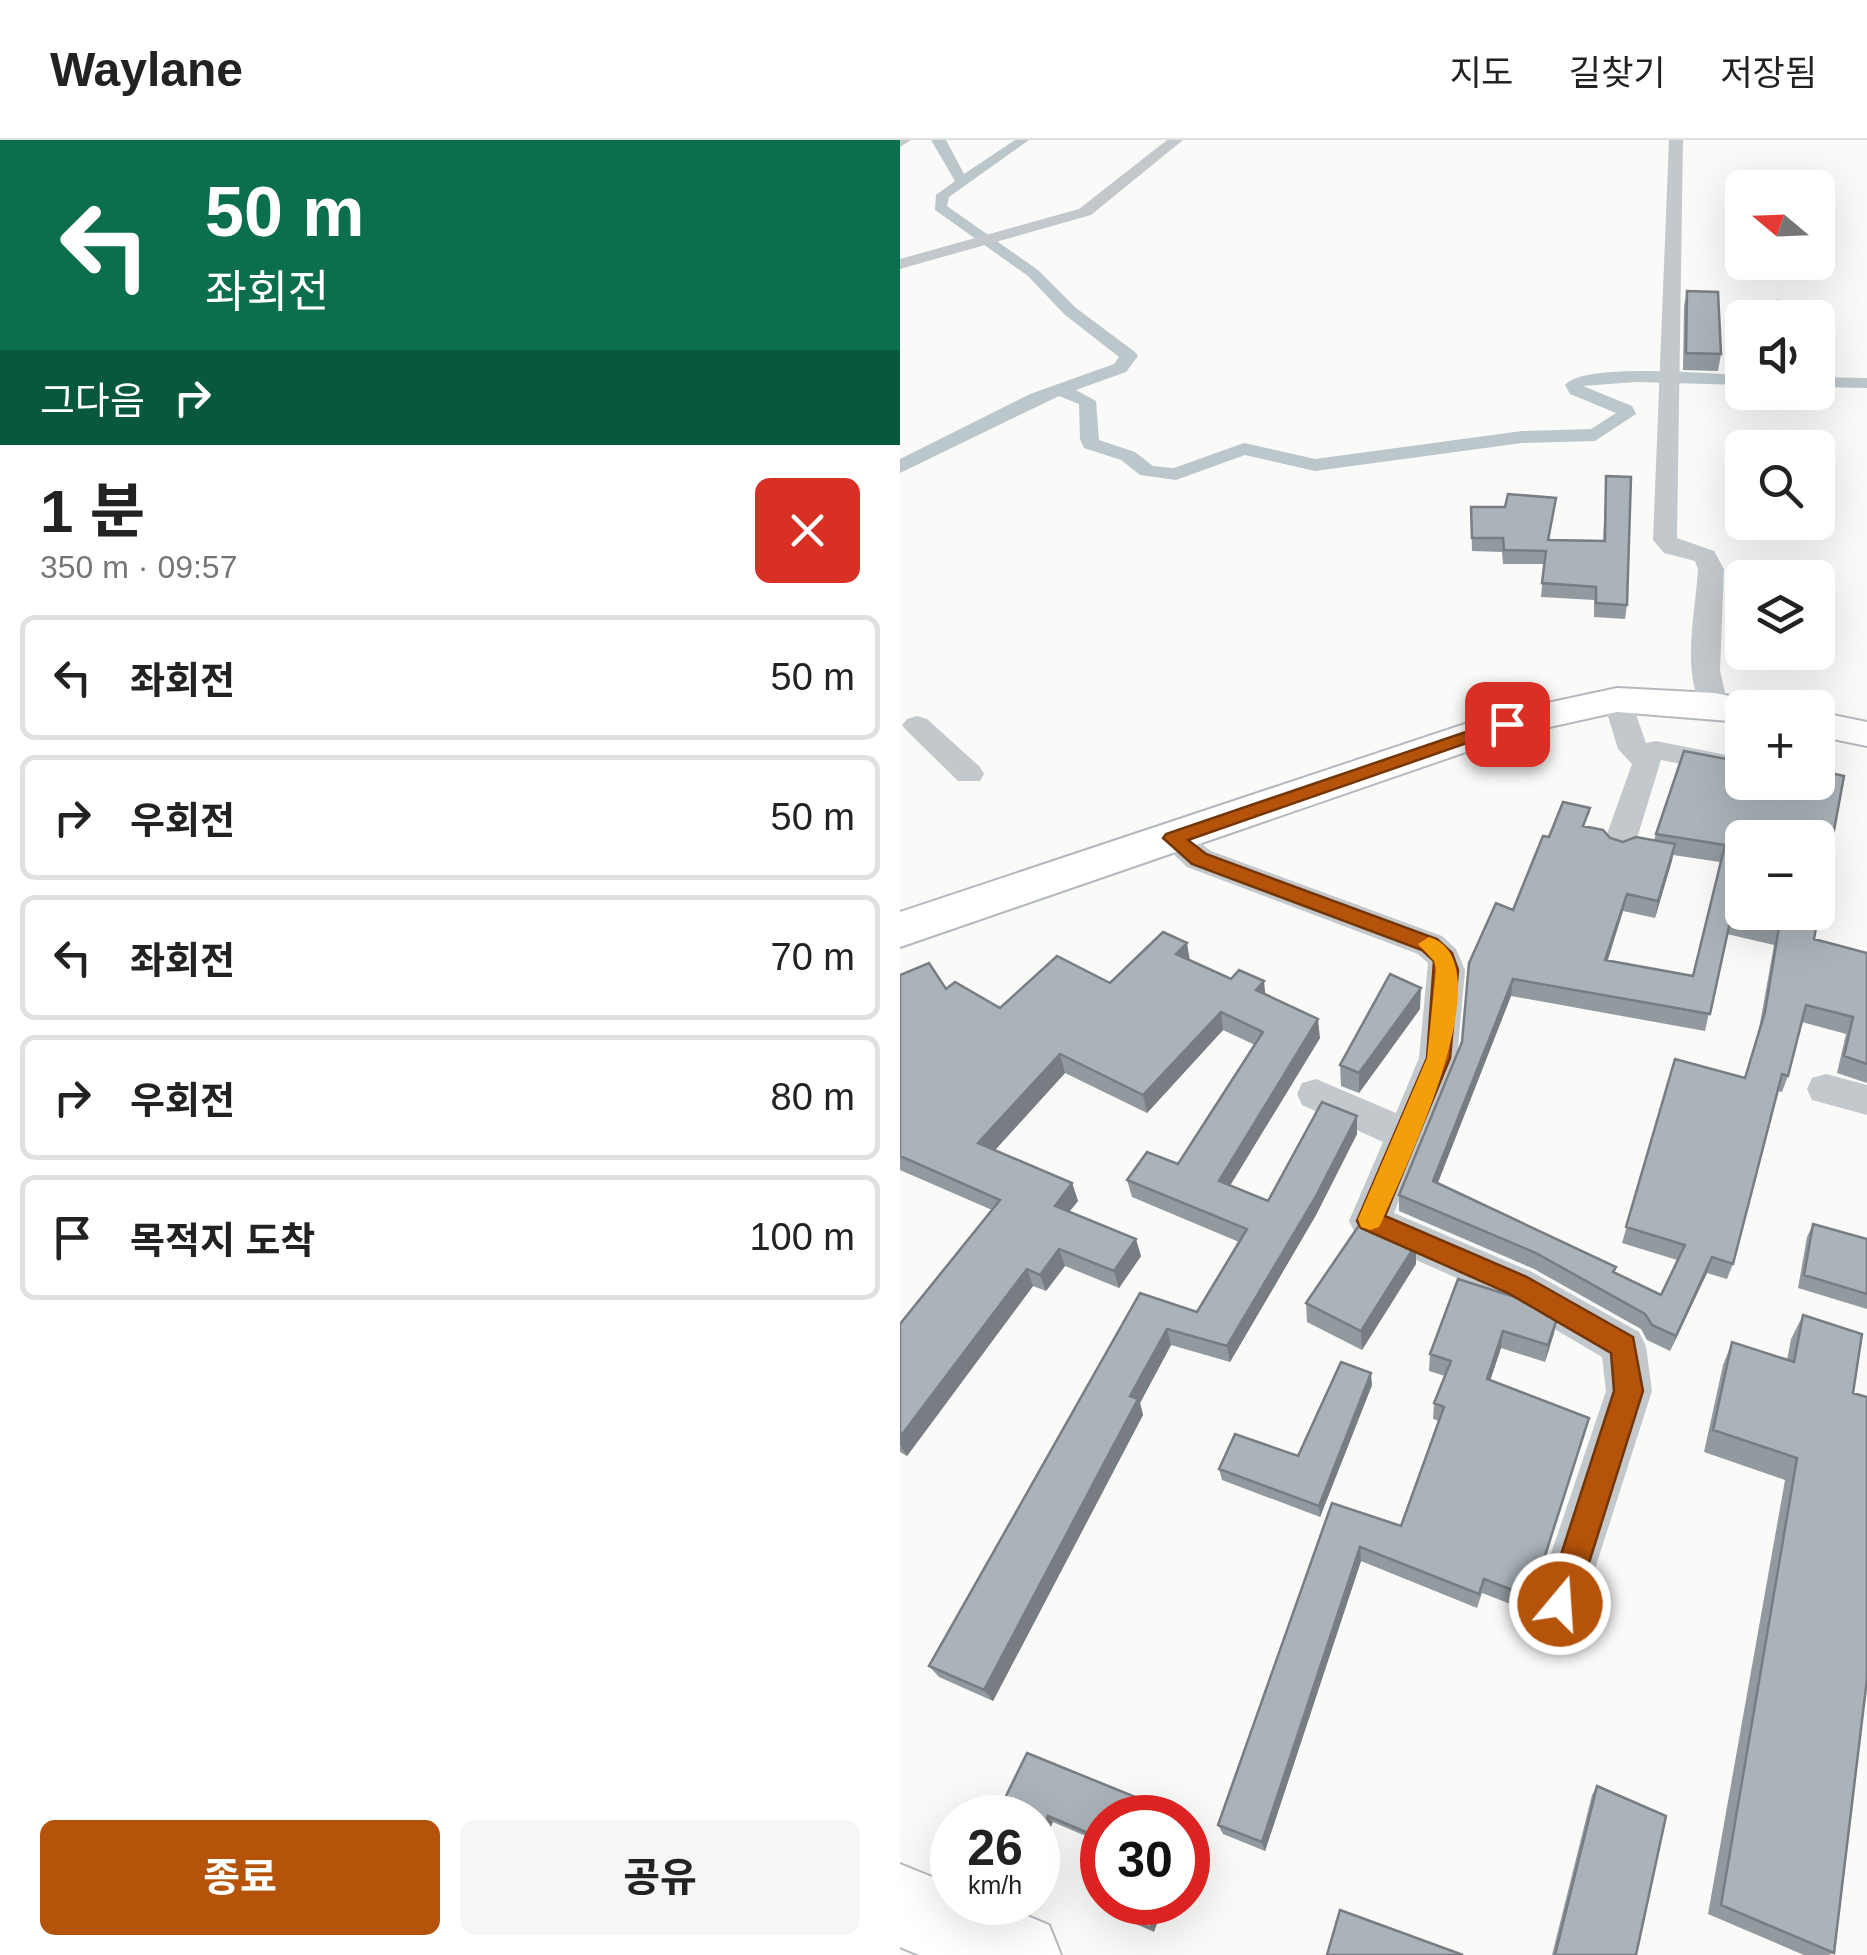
<!DOCTYPE html>
<html lang="ko">
<head>
<meta charset="utf-8">
<style>
  :root { --surface:#fff; --page:#f6f6f6; --text:#222; --muted:#767676; --line:#e0e0e0; --accent:#b45309 }
  body { margin:0; font-family:Arial,"Noto Sans KR",sans-serif; background:var(--page); color:var(--text); height:100vh; display:flex; flex-direction:column; font-size:38px; white-space:nowrap }
  * { box-sizing:border-box; margin:0 }
  p { font-size:32px; color:var(--muted) }
  .icon { flex:none; width:55px; height:55px; fill:none; stroke:currentColor; stroke-width:2; stroke-linecap:round; stroke-linejoin:round }
  .map { position:relative; flex:1; overflow:hidden }
  .side { display:flex; flex-direction:column; background:var(--surface); width:900px }
  .side>* { flex:none }
  .top-card { background:#0b6e4f; color:#fff; overflow:hidden }
  .needle { width:65px; rotate:289deg }
  .fabs { position:absolute; left:825px; top:30px; display:grid; gap:20px }
  .fabs a { display:grid; place-items:center; width:110px; height:110px; border-radius:15px; background:var(--surface); box-shadow:0 10px 40px #0002; font-size:50px }
  .speed { position:absolute; left:30px; top:1655px; display:flex; gap:20px; font-size:50px; font-weight:700; text-align:center }
  .speed>* { display:grid; place-content:center; width:130px; height:130px; border-radius:50%; background:var(--surface); box-shadow:0 10px 40px #0002; line-height:1 }
  .speed small { font-size:25px; font-weight:400 }
  .speed .limit { border:15px solid #d22; background:#fff; color:#111 }
  .pin { position:absolute; display:grid; place-items:center; width:85px; height:85px; color:#fff; margin:-42px; border-radius:20px; box-shadow:0 5px 15px #0006 }
  .me { position:absolute; width:110px; margin:-55px; rotate:18deg; stroke-linejoin:round; filter:drop-shadow(0 0 8px #0008) }
  .turn { display:flex; align-items:center; gap:35px; height:210px; padding:0 40px; font-size:45px }
  .turn .icon { width:130px; height:130px; stroke-width:2.5 }
  .turn b { display:block; font-size:70px; line-height:85px }
  .then { display:flex; align-items:center; height:95px; padding:0 40px; background:#0003; gap:20px; font-size:38px }
  .round { display:grid; place-items:center; flex:none; width:105px; height:105px; border-radius:15px; background:var(--page) }
  .overview { display:flex; align-items:center; justify-content:space-between; height:170px; padding:0 40px }
  h1 { font-size:60px; font-weight:700; line-height:75px }
  .button { display:flex; gap:20px; margin-top:auto; padding:20px 40px }
  .button a { flex:1; height:115px; border-radius:15px; background:var(--accent); color:#fff; font-size:40px; font-weight:700; line-height:115px; text-align:center }
  .button a+a { background:var(--page); color:var(--text) }
  ul { padding:0; list-style:none }
  li { display:flex; align-items:center; gap:30px; height:125px; margin:0 20px 15px; padding:0 20px; border:5px solid var(--line); border-radius:15px }
  li div { flex:1 }
  li b { display:block; font-size:38px }
  li em { font-style:normal }
  header { display:flex; align-items:center; gap:60px; box-sizing:border-box; height:140px; padding:0 50px; background:var(--surface); border-bottom:2px solid var(--line) }
  header strong { font-size:48px }
  nav { display:flex; gap:55px; margin-inline-start:auto; font-size:35px }
  main { display:flex; flex:1; min-height:0 }
  .map>svg:first-child { display:block }
</style>
</head>
<body>
<header>
<strong>Waylane</strong>
<nav><a>지도</a><a>길찾기</a><a>저장됨</a></nav>
</header>
<main>
<section class="side">
<div class="top-card">
<div class="turn"><svg class="icon" aria-label="left" viewBox="0 0 24 24"><path d="M17 20v-9H6M10 6l-5 5 5 5"/></svg><div><b>50 m</b>좌회전</div></div>
<div class="then">그다음<svg class="icon" aria-label="right" viewBox="0 0 24 24"><path d="M7 20v-9h11M14 6l5 5-5 5"/></svg></div>
</div>
<div class="overview"><div><h1>1 분</h1><p>350 m · 09:57</p></div><a class="round" style="background:#d93025;color:#fff"><svg class="icon" aria-label="close" viewBox="0 0 24 24"><path d="M6 6l12 12M18 6L6 18"/></svg></a></div>
<ul>
<li><svg class="icon" aria-label="left" viewBox="0 0 24 24"><path d="M17 20v-9H6M10 6l-5 5 5 5"/></svg><div><b>좌회전</b></div><em>50 m</em></li>
<li><svg class="icon" aria-label="right" viewBox="0 0 24 24"><path d="M7 20v-9h11M14 6l5 5-5 5"/></svg><div><b>우회전</b></div><em>50 m</em></li>
<li><svg class="icon" aria-label="left" viewBox="0 0 24 24"><path d="M17 20v-9H6M10 6l-5 5 5 5"/></svg><div><b>좌회전</b></div><em>70 m</em></li>
<li><svg class="icon" aria-label="right" viewBox="0 0 24 24"><path d="M7 20v-9h11M14 6l5 5-5 5"/></svg><div><b>우회전</b></div><em>80 m</em></li>
<li><svg class="icon" aria-label="arrive" viewBox="0 0 24 24"><path d="M6 21V4h12l-3 4 3 4H6"/></svg><div><b>목적지 도착</b></div><em>100 m</em></li>
</ul>
<div class="button"><a>종료</a><a>공유</a></div>
</section>
<div class="map">
<svg width="967" height="1815" viewBox="0 0 967 1815">
  <rect width="100%" height="100%" fill="#fafaf8"/>
  <g fill="none" stroke-linecap="round" stroke-linejoin="round">
    <!-- canal -->
    <path fill="#bbc7cb" fill-rule="evenodd" d="M31,0H46L64,34L115,0H129L49,57L47,66L138,130L176,168L235,212L238,216L226,232L176,250L196,261L199,300L235,312L253,326L274,328L344,303L415,319L622,291L691,289L716,273L670,254L665,245C684,222 809,234 842,235V245L736,242L683,246L732,266L736,274L695,301L622,303L415,331L345,315L276,340L240,335L221,320L184,308L180,299L179,264L159,256L0,333V319L130,254L214,224L219,217L164,174L128,136L35,70L36,55L55,41Z
      M918,237L967,238V248L918,247Z"/>
    <!-- secondary casing -->
    <g stroke="#b3babf" stroke-width="4">
      <path id="secondary" d="M717,548L814,553L856,561L861,568H842V582L717,572L618,594L0,807V772L592,575Z
        M918,572L967,582V606L918,596Z
        M0,1724L52,1745V1762H94L149,1785L161,1815H19L0,1807Z"/>
    </g>
    <!-- street -->
    <path fill="#c3c8cc" fill-rule="evenodd" d="M0,0H11L0,7Z
      M267,0H283L191,75L0,129V119L179,69Z
      M769,0H783L777,398L814,411L824,429L820,531L828,565L824,571H804C780,534 796,470 798,429L795,421L764,413L753,400Z
      M717,551L727,554L731,560L746,603L756,601L842,618V636L761,620L735,705L730,712L719,716L708,712L703,705L732,624L718,609L703,560L707,554Z
      M17,576L27,579L80,627L84,634L80,641H58L7,591L2,585L7,579Z
      M273,688L284,691L311,711L542,796L556,809L565,830L557,918L494,1073L632,1132L739,1192L746,1206L752,1251L678,1482L660,1490L642,1482L634,1464L706,1251L702,1217L602,1158L455,1093L449,1081L483,1002L402,965L397,954L402,943L416,939L496,973L519,918L528,823L518,814L287,727L257,698L262,691Z
      M926,934L967,945V975L912,960L907,949L912,938Z"/>
    <!-- secondary -->
    <use href="#secondary" fill="#fff" fill-rule="evenodd"/>
  </g>
  <!-- wall -->
  <path fill="#929a9f" fill-rule="evenodd" d="M787,151L821,214L818,231L783,230L784,166Z
    M706,336L727,465L725,479L694,477V460L641,457L644,424H603L602,412L572,411L571,367H605L656,358L649,400L703,401Z
    M784,611L914,799L967,813V943L937,933L946,894L902,882L888,936L882,952L878,951L833,1124L827,1139L807,1133L770,1211L747,1200L741,1189L634,1129L499,1071V1055L562,902L613,770L649,697L687,687L710,698L723,702L754,700ZM773,715L820,722L793,836L708,820L723,771L755,778ZM827,794L874,805L859,889L845,938L775,919L722,1103L777,1120L761,1155L715,1133L716,1127L537,1044L611,856L805,891Z
    M290,820L365,855L420,898L330,1045L368,1061L457,976V994L416,1075L330,1222L271,1205L240,1263L243,1275L93,1561L39,1537L29,1526L240,1153L297,1172L339,1102L232,1057L227,1040L278,1024L355,905L323,890L247,973L165,933L95,1010L172,1043L178,1061L169,1072L241,1116L219,1148L165,1126L146,1151L133,1146L7,1316L0,1312V1184L92,1070L0,1030V835L46,849L100,868L210,843Z
    M520,869L459,953L441,946L440,925Z
    M913,1084L967,1099V1169L898,1148L907,1097Z
    M516,1124L462,1210L407,1182L406,1163Z
    M634,1163L654,1193L645,1222L601,1208L590,1240L638,1460L634,1473L582,1453L577,1468L461,1421L365,1711L323,1694L318,1685L432,1363L501,1386L539,1281L533,1279L534,1263L545,1236L529,1231L530,1214Z
    M903,1175L953,1253L934,1813L928,1815H904L808,1774L885,1340L804,1312L823,1225L832,1202L887,1220L891,1199Z
    M472,1245L420,1377L322,1340L319,1329L398,1316Z
    M697,1646L736,1815H652L692,1655Z
    M105,1658L202,1678V1703L111,1664Z
    M233,1762L254,1792L231,1782L227,1778Z"/>
  <!-- shaded-wall -->
  <path fill="#777d82" d="M775,704L772,721L755,778L758,761Z
    M727,754L723,771L702,837L705,820Z
    M287,803L290,821L276,814Z
    M613,839L611,856L532,1058L533,1041Z
    M364,841L366,860L356,850Z
    M521,848L520,869L459,953V933Z
    M321,872L323,890L247,973L243,955Z
    M418,879L420,898L322,1059L319,1041Z
    M160,914L165,933L85,1021L78,1003Z
    M457,976V994L416,1075L330,1222L327,1206Z
    M172,1043L178,1061L160,1083L155,1066Z
    M236,1099L241,1116L219,1148L214,1131Z
    M516,1104V1124L462,1210L461,1191Z
    M159,1109L165,1126L146,1151L140,1135Z
    M812,1117L807,1133L770,1211L776,1196Z
    M127,1129L133,1146L7,1316L0,1305V1297Z
    M658,1176L654,1193L645,1222L648,1205Z
    M267,1189L271,1205L240,1263L243,1275L93,1561L84,1550L230,1256Z
    M603,1191L601,1208L585,1256L587,1239Z
    M471,1233L472,1245L420,1377L419,1366Z
    M460,1407L461,1421L365,1711L362,1702Z
    M148,1676L153,1682L138,1717V1699Z
    M292,1679L295,1685L288,1704V1690Z
    M260,1762H265L254,1792L250,1788Z"/>
  <!-- building -->
  <path fill="#aab3b9" stroke="#777d82" stroke-width="2.5" fill-rule="evenodd" d="M787,151L818,152L821,214L786,213Z
    M878,161L905,163L908,178H880Z
    M706,336L731,337L727,465L696,463V447L642,443L646,411L604,410L603,398H572L571,367H605L608,354L656,358L648,400L705,401Z
    M784,611L842,622V642H918V630L944,636L914,799L967,813V924L944,916L953,877L906,865L888,936L882,934L833,1124L812,1117L776,1196L752,1185L745,1174L636,1113L499,1055L562,902L569,823L596,763L613,770L643,696L649,697L663,662L690,668L683,686L703,690L710,698L723,702L736,697L775,704L758,761L727,754L705,820L793,836L825,705L756,694ZM842,698H918V772H842ZM831,777L879,787L865,872L845,938L775,919L726,1087L785,1105L761,1155L713,1132L716,1127L533,1041L613,839L810,874Z
    M263,792L287,803L276,814L331,839L339,830L364,841L356,850L418,879L319,1041L368,1061L422,962L457,976L415,1058L327,1206L267,1189L230,1256L238,1259L84,1550L29,1526L240,1153L297,1172L347,1089L227,1040L247,1012L278,1024L363,892L321,872L243,955L160,914L78,1003L172,1043L155,1066L236,1099L214,1131L159,1109L140,1135L127,1129L0,1297V1184L100,1060L0,1016V835L29,823L46,849L55,842L100,868L157,816L210,843Z
    M490,834L521,848L459,933L440,925Z
    M462,1081L516,1104L461,1191L406,1163Z
    M913,1084L967,1099V1154L904,1135Z
    M558,1139L634,1163L658,1176L648,1205L603,1191L587,1239L689,1278L634,1450L638,1460L584,1439L579,1454L460,1407L362,1702L318,1685L432,1363L501,1386L544,1267L534,1263L551,1221L530,1214Z
    M903,1175L962,1194L953,1253L967,1257V1539L934,1813L821,1765L897,1318L813,1290L832,1202L894,1222Z
    M441,1222L471,1233L419,1366L319,1329L335,1294L398,1316Z
    M127,1613L287,1678H202V1699L148,1676L138,1699V1678H113L119,1664L105,1658Z
    M697,1646L766,1676L736,1815H655Z
    M233,1762H260L250,1788L227,1778Z
    M440,1770L563,1815H427Z"/>
  <!-- route -->
  <path fill="#b45309" stroke="#753606" stroke-width="2.5" d="M607,578L616,584L613,587L288,700L306,714L537,799L552,813L558,830L550,918L485,1076L627,1137L733,1197L743,1251L676,1464L672,1475L660,1479L649,1475L645,1464L714,1251L711,1213L608,1153L461,1088L457,1081L527,918L534,821L522,810L292,724L263,698L266,694Z"/>
  <!-- slow -->
  <path fill="#f59e0b" d="M529,797C608,820 503,1032 483,1079L479,1087L470,1090L461,1087L458,1079L527,918L536,830L534,821L518,804Z"/>
</svg>
<div class="fabs">
<a><svg class="needle" viewBox="-14 -14 28 28"><path d="M0-13l5 13h-10z" fill="#e53935"/><path d="M0 13l5-13h-10z" fill="#767676"/></svg></a>
<a><svg class="icon" aria-label="sound" viewBox="0 0 24 24"><path d="M4 9h4l5-4v14l-5-4H4zM17 9q2 3 0 6"/></svg></a>
<a><svg class="icon" aria-label="search" viewBox="0 0 24 24"><circle cx="10" cy="10" r="6"/><path d="M15 15l6 6"/></svg></a>
<a><svg class="icon" aria-label="layers" viewBox="0 0 24 24"><path d="M12 4l9 5-9 5-9-5zM3 14l9 5 9-5"/></svg></a>
<a>+</a>
<a>−</a>
</div>
<div class="speed"><div>26<small>km/h</small></div><div class="limit">30</div></div>
<div class="pin" style="left:607px;top:584px;background:#d93025"><svg class="icon" aria-label="arrive" viewBox="0 0 24 24"><path d="M6 21V4h12l-3 4 3 4H6"/></svg></div>
<svg class="me" style="left:660px;top:1464px" viewBox="-20 -20 40 40"><circle r="17" fill="#b45309" stroke="#fff" stroke-width="3"/><path d="M0-11L8 9 0 5-8 9z" fill="#fff"/></svg>
</div>
</main>
</body>
</html>
